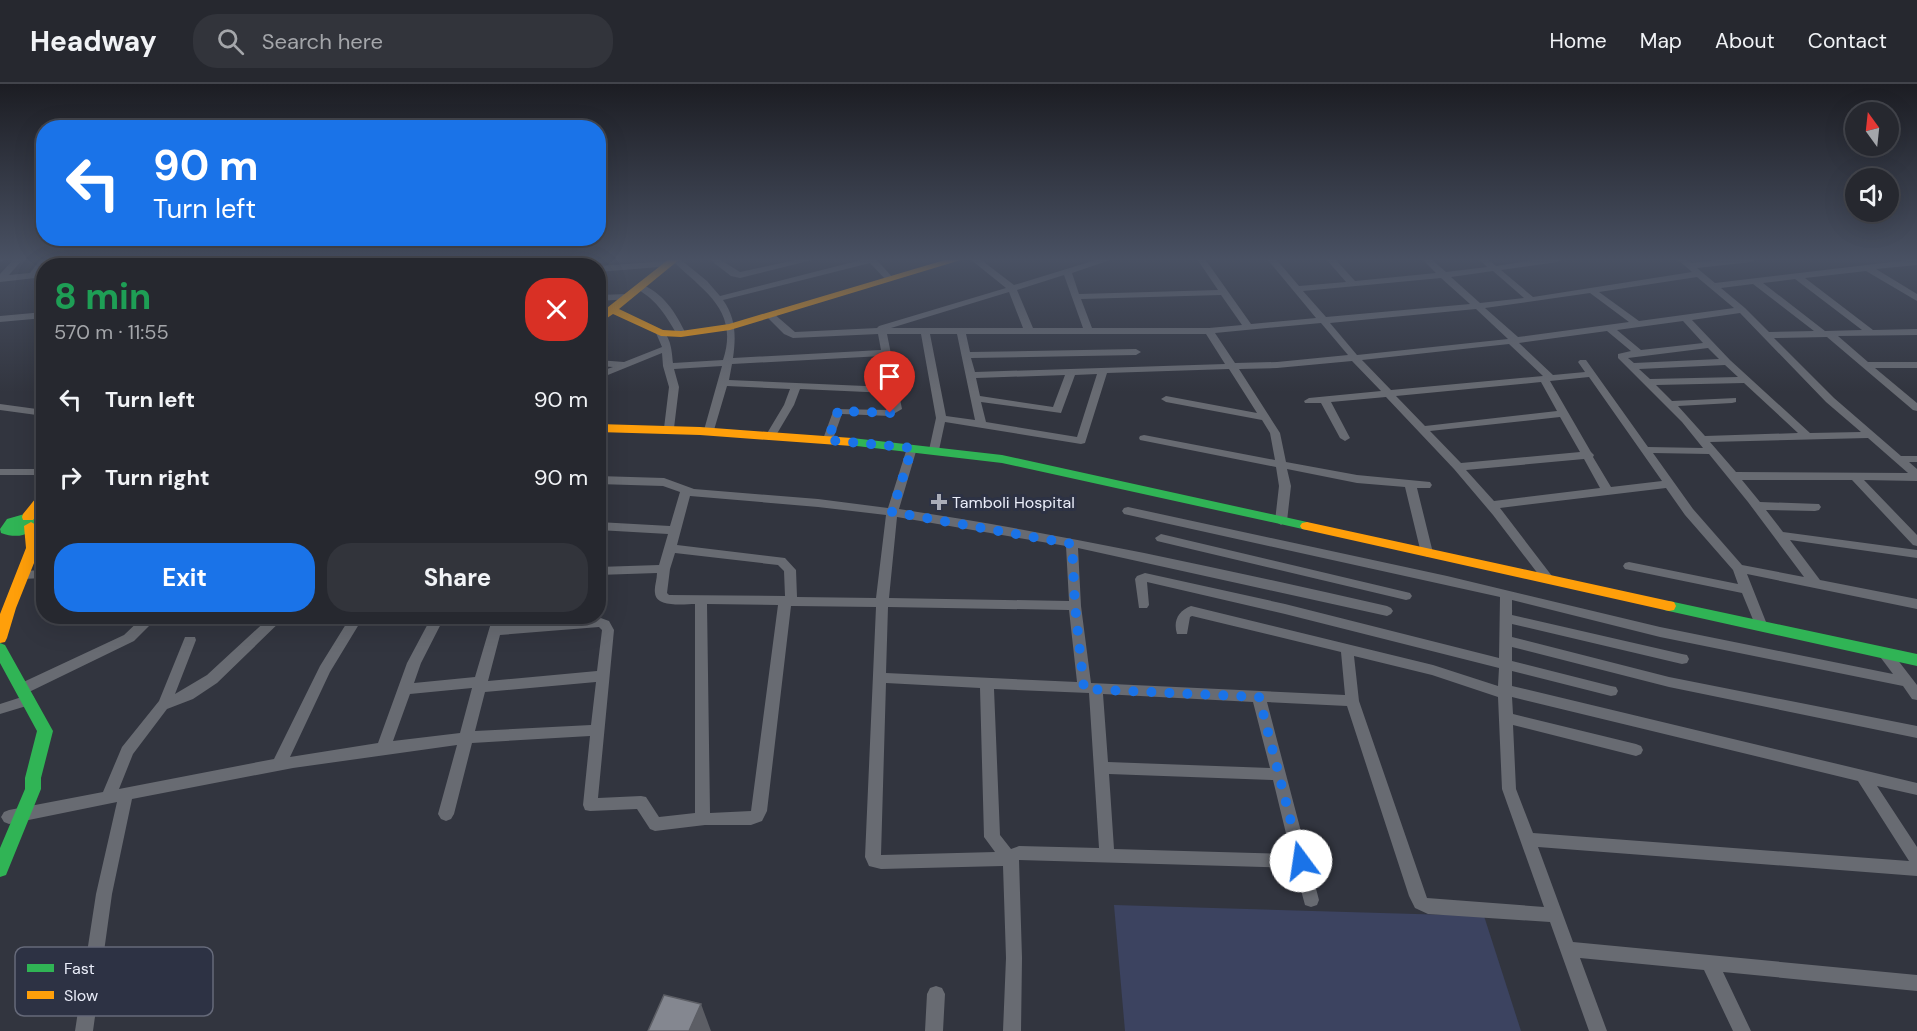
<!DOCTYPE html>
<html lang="en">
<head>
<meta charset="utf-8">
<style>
  :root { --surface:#26282f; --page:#32343b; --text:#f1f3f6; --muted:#a4a6aa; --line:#42444b; --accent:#1a73e8 }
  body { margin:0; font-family:"DM Sans",sans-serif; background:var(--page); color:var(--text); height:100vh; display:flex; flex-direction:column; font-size:22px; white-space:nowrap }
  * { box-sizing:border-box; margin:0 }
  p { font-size:20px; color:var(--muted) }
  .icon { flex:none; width:33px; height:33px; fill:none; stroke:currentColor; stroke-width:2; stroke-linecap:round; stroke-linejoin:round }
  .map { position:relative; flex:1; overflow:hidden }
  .sheet { position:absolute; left:36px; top:174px; width:570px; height:366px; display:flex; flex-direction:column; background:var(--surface); border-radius:24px; box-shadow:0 6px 24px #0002,0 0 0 2px var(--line) }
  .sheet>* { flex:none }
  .guide { position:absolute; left:36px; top:36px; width:570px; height:126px; border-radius:24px; box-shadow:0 6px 24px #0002,0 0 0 2px var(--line); background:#1a73e8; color:#fff; overflow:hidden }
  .needle { width:39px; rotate:345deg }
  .fabs { position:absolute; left:1845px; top:18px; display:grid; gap:12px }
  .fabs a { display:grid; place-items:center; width:54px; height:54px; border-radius:50%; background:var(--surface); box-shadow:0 6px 24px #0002,0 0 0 2px var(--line); font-size:30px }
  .pin { position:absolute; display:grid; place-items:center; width:51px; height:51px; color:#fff; margin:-62px -26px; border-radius:50% 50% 50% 0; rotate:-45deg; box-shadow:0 0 6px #0007 }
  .pin .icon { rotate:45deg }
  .me { position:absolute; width:66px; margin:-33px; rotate:346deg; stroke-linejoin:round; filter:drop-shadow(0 0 4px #0008) }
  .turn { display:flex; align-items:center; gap:21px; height:126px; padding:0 18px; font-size:27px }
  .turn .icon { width:78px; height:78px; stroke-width:2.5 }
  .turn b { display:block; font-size:42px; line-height:51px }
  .round { display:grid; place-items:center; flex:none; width:63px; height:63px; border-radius:24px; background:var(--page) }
  .head { display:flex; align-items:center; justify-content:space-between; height:102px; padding:0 18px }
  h1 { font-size:36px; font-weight:700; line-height:45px; color:#1e9e55 }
  .primary-button { display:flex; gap:12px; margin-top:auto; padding:12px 18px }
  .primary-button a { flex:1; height:69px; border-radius:24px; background:var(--accent); color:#fff; font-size:24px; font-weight:700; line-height:69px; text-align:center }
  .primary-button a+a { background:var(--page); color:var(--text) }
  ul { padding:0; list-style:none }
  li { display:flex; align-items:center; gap:18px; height:78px; padding:0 18px }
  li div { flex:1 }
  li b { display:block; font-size:22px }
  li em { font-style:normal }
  header { display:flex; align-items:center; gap:36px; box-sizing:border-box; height:84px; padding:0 30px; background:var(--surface); border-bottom:2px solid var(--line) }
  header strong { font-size:28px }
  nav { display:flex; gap:33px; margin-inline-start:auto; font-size:21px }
  .search { width:420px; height:54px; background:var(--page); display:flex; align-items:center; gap:15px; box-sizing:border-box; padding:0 21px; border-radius:24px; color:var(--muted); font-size:22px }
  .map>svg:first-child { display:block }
</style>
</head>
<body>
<header>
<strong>Headway</strong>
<div class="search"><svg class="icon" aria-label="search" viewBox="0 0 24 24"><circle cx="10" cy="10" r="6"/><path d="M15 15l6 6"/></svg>Search here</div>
<nav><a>Home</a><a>Map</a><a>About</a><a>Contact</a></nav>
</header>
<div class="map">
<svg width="1917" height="947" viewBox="0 0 1917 947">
  <rect width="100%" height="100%" fill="#32353f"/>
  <!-- green -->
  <path fill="#3c4360" d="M1114,821L1484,832L1521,947H1125Z"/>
  <!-- water -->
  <path fill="#0f133a" d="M208,175H331L259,182H216Z"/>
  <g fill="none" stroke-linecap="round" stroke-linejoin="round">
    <!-- street -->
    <path fill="#686b72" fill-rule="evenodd" d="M0,175H7L0,178Z
      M14,175H23L9,191L30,189L41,175H50L40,188L44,187V193L0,198V190Z
      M115,175H123L119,182H110Z
      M176,175H184L181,182H172Z
      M508,175H527L501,182H480Z
      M671,175H680L707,197L720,212L865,175H876L894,195L887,197L870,179L723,216C736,234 736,253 733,274L881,266L878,250L793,254L784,250L765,231L767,229H773L795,248L877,244L879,242L1006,204L970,175H980L1014,201L1099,175H1113L1072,189L1079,210L1218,206L1197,175H1205L1251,240L1316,234L1267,175H1276L1299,202L1346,198L1326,175H1335L1355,197L1436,189L1422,175H1431L1446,188L1487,183L1479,175H1488L1496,182L1540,175H1562L1558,178L1501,186L1533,213L1692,188L1677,175H1686L1691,179L1728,175H1756L1752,178L1697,184L1715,199L1917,175V181L1876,185L1917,210V217L1866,187L1805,194L1873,246L1917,245V251L1838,252L1868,278H1917V284H1875L1917,319V327L1913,326L1827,253L1774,254L1834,314L1901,372H1917V378H1909L1917,385V397L1864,396L1917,451V462L1913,461L1852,396H1742L1760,418L1819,420L1821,423L1819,426L1815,427L1766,426L1783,448L1917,466V474L1790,456L1820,496L1917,515V525L1747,490L1768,543L1767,546H1757L1756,543L1742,509L1625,485L1623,482L1625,479L1629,478L1738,500L1733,486L1685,431L1666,404L1500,424L1555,496L1553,499H1545L1493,431L1454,385L1386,313L1331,318L1350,354L1345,357L1340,354L1321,319H1305L1304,317L1309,314L1381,307L1352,277L1277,284L1239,285L1280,349L1286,378L1357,391L1430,398L1432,401L1430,404H1417L1433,469L1431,472L1427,473L1421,469L1405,403L1357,399L1287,385L1291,402L1287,437L1281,441L1275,437L1279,402L1276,383L1140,356L1139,354L1140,352L1144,351L1275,376L1270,349L1262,336L1166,318L1161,315L1166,312L1257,329L1229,285L1107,289L1085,359L1081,360L945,338L939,366L934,369L929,366L936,334L921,250H887L902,325L890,332L842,330L833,355L832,357H824L823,355L834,325L888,326L892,324L889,309L800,305L794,321L775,353L771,354L766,351L784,321L790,305L727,302L714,346L709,349L704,346L722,282L674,285L679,303L674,344L669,347L665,346L664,344L669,303L663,282L662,269L598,295V288L613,283L598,282V276L624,278L662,263L656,249L661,246C671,252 672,268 673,279L723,276C740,224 701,206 671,175ZM1493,187L1524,214L1480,219L1451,193ZM1064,191L1083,244H1033L1017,206ZM1697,193L1734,224L1639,237L1599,208ZM1441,194L1470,220L1326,233L1303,207ZM1795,195L1862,246L1825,247L1763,199ZM1753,200L1814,247L1769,248L1745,224L1721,204ZM1009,208L1023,244H891ZM1590,209L1629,238L1518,253L1485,224ZM1221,211L1242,241L1209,244H1092L1081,215ZM1476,225L1508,255L1357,271L1330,239ZM1740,229L1826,318L1861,348L1810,349L1730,276L1692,236ZM1683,237L1703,259L1641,266L1617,246ZM1321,239L1348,271L1277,278L1235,279L1215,249ZM1607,247L1631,267L1618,270V274L1682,338L1703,364L1648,363L1586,276H1580L1578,278L1585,288L1553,291L1519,259ZM930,250H957L975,336L946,332ZM966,250H1206L1225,280L975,288L971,274L1136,271L1141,268L1136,265L970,268ZM1509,260L1543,292L1391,306L1362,276ZM1708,264L1719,275L1634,279L1628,274ZM882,272L888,303L729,296L732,280ZM1725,281L1738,293L1650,295L1639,285ZM1097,290L1077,353L986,338L981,318L1061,329L1075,291ZM1065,291L1053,323L980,312L976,294ZM1589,293L1662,397L1611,403L1593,373L1594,371L1591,368L1550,297ZM1541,298L1557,327L1425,342L1396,312ZM1744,299L1798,349L1705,352L1678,322L1732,319L1736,318V314L1672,317L1656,301ZM1560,333L1580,368L1461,379L1430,347ZM1868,354L1908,389L1736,388L1710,358ZM1653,369L1709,370L1748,418L1804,493L1742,481L1693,425ZM1584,375L1600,404L1494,417L1466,386Z
      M709,175H719L740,188L800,175H816L740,194L731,192Z
      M668,177L672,180L671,182L598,188V182Z
      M640,200C663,208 676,229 686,250L684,252H678C666,232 658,217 637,205L636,203Z
      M628,210L632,213L631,215L598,217V211Z
      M44,228V234L0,238V232Z
      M0,320L44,326V332L0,326Z
      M912,361L917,364L899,425C1063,450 1225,485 1387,522L1391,524L1393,527L1391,530L1387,532L1078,464L1081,522L1091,599L1345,611L1341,568L1192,532L1190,533L1187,550H1177C1173,537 1178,527 1191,522L1433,581L1498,602L1499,584L1285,530L1147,498L1149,521L1147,524H1139L1135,495L1137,492L1145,489L1285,520L1499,574L1500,513L1124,430L1122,427L1124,424L1128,423L1447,492L1660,543L1893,590L1878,570L1880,566H1890L1917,601V616L1912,615L1903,602L1660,553L1512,516V531L1682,570L1687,571L1689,575L1687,579L1682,580L1512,540V553L1669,593L1917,642V654L1669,603L1512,563V577L1611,602L1616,603L1618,607L1616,611L1611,612L1512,587V602L1917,699V711L1877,702L1917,763V792L1538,763L1573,858L1917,891V907L1723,888L1751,947H1733L1704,886L1580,874L1607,947H1589L1550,838L1428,830L1415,824L1409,812L1347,622L1267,618L1319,816L1317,821L1311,823L1305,821L1295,784L1019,776L1022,874L1021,947H1003L1006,874L1003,782L881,785L869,782L865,773L876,523L794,522H791L767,727L762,737L751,741H705L655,747L650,745L637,725L590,727L585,726L583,721L590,652L472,659L454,730L451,735L446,737L441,735L438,730L457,661L293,684L132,715L112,810L93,947H75L96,810L117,718L9,740L4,738L1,733L4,728L9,726L103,708L122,663L159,617L185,553H195L196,556L175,610L207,591L271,532H286L217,599L193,615L167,625L133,670L119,705L274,675L320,582L351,532H364L330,588L290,673L378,659L407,579L432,532H445L421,579L414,599L475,593L493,532H506L503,541L598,533L609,537L614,546L598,714L641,712L646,713L659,733L695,729V520C685,520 656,524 655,509C654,503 657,496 657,489L598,491V483L659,481L668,450L598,446V438L670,442L680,408L663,402L598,400V392L664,394L694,405L818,415L888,424L907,364ZM690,412L818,423L886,431L876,514L797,513L796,486L785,474L677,461ZM897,433L1066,462L1069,517L889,514ZM675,469L778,481L784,487L785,512L669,511L667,509L670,485ZM707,520L778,521L751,727L710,729ZM888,523L1069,526L1077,598L886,589ZM599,543L602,546L597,587L488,597L500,551ZM1354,572L1432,591L1498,613L1502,705L1544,823L1427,814L1359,617ZM596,598L591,641L475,647L485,608ZM886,599L980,604L984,753L995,768L881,771ZM472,604L460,649L393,657L410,610ZM994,605L1089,609L1099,764L1019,762L1011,765L1000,751ZM1103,610L1253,618L1270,684L1108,678ZM1512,613L1858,697L1909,777L1533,749L1516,705L1513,641L1636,672L1641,670L1643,666L1641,662L1636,660L1513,630ZM1109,690L1273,696L1291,770L1114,765Z
      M0,385H44V391H0Z
      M1161,450L1406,508L1410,509L1412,512L1410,515L1406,516L1157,457L1155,454Z
      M44,486V494L22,495L16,491L22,487Z
      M144,532H159L134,557L27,609L22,610L17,609L15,605L17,601L124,551Z
      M28,611L33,612L35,616L33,620L0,630V620Z
      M936,902L942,904L945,910L943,947H925L927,910L930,904Z"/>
    <!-- fast -->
    <path fill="#30b455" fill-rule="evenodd" d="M852,354L1002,371L1307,438L1314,442L1307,446L1002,379L848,361L846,358Z
      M28,429L40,436C31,452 18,455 1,449L0,445L7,435Z
      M1669,517L1917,570V582L1664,526L1662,522L1664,518Z
      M0,559L5,561L53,647L41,694V705L6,791L0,793V764L25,705V694L37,647L0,579Z"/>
    <!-- slow -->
    <path fill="#ff9f0a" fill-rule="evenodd" d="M669,175H680L619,225L663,246L681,247L729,240L948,175H964L730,246L681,253L661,252L613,230L598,240V231Z
      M598,340L700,343L852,354L858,358L852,362L700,351L598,348Z
      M44,408V422L33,436H23L22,433L23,430L40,409Z
      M31,438L38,442L40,464L16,524L7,554L5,558L0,559V530L26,464L24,442Z
      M1307,438L1669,517L1674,518L1676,522L1674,526L1669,527L1302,445L1300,442L1302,439Z"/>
  </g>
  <!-- shaded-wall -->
  <path fill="#5c5e65" d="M701,920L711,947H689Z"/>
  <!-- building -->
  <path fill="#848790" stroke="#5c5e65" stroke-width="1.5" d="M664,911L701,920L689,947H648Z"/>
  <!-- sky -->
  <linearGradient id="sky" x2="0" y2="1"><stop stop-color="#1c1d23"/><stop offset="0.57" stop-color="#495163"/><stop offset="1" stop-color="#495163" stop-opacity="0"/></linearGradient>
  <rect width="1917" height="308" fill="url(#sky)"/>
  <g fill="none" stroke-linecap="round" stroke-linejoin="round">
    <!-- route -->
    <path stroke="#1a73e8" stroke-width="10" stroke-dasharray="0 18" d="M890,329L838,327L828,356L912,364L892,428L1072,460L1075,522L1084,605L1259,613L1301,777"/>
  </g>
  <!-- markers -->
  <path fill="#aaadb8" stroke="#2d3244" stroke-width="2" d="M936 409h6v6h6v6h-6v6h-6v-6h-6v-6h6z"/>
  <g text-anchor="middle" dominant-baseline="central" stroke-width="6" stroke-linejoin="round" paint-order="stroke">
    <!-- poi labels -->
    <g font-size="16" fill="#eaedf9" stroke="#2d3244" text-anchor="start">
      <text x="952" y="418">Tamboli Hospital</text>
    </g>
  </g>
  <!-- legend -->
  <rect x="15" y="863" width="198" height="69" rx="9" fill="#2d3244" stroke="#666a7a" stroke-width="1.5"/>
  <rect x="27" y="880" width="27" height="8" fill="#30b455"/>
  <rect x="27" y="907" width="27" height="8" fill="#ff9f0a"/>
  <g font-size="16" fill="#eaedf9">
    <text x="64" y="890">Fast</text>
    <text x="64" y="917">Slow</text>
  </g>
</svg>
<div class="fabs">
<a><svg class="needle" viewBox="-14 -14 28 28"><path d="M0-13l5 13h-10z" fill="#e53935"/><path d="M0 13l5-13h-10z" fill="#a4a6aa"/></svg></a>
<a><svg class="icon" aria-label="sound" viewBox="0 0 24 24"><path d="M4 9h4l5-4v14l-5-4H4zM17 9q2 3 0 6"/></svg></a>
</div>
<div class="pin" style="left:890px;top:329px;background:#d93025"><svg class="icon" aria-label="arrive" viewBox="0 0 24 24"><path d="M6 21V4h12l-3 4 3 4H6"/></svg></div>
<svg class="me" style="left:1301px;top:777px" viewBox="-20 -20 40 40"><circle r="19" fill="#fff"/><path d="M0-13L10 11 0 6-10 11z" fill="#1a73e8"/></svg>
<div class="guide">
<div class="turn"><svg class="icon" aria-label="left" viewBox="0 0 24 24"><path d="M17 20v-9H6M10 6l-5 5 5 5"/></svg><div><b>90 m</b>Turn left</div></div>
</div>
<section class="sheet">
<div class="head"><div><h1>8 min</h1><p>570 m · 11:55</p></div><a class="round" style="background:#d93025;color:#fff"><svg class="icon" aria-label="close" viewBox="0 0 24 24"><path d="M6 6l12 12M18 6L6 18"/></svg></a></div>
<ul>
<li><svg class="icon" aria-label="left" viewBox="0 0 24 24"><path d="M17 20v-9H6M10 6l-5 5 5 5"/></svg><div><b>Turn left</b></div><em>90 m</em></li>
<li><svg class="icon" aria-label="right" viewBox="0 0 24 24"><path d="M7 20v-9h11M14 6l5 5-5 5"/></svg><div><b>Turn right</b></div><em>90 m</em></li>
</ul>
<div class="primary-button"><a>Exit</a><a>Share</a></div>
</section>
</div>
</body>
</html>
